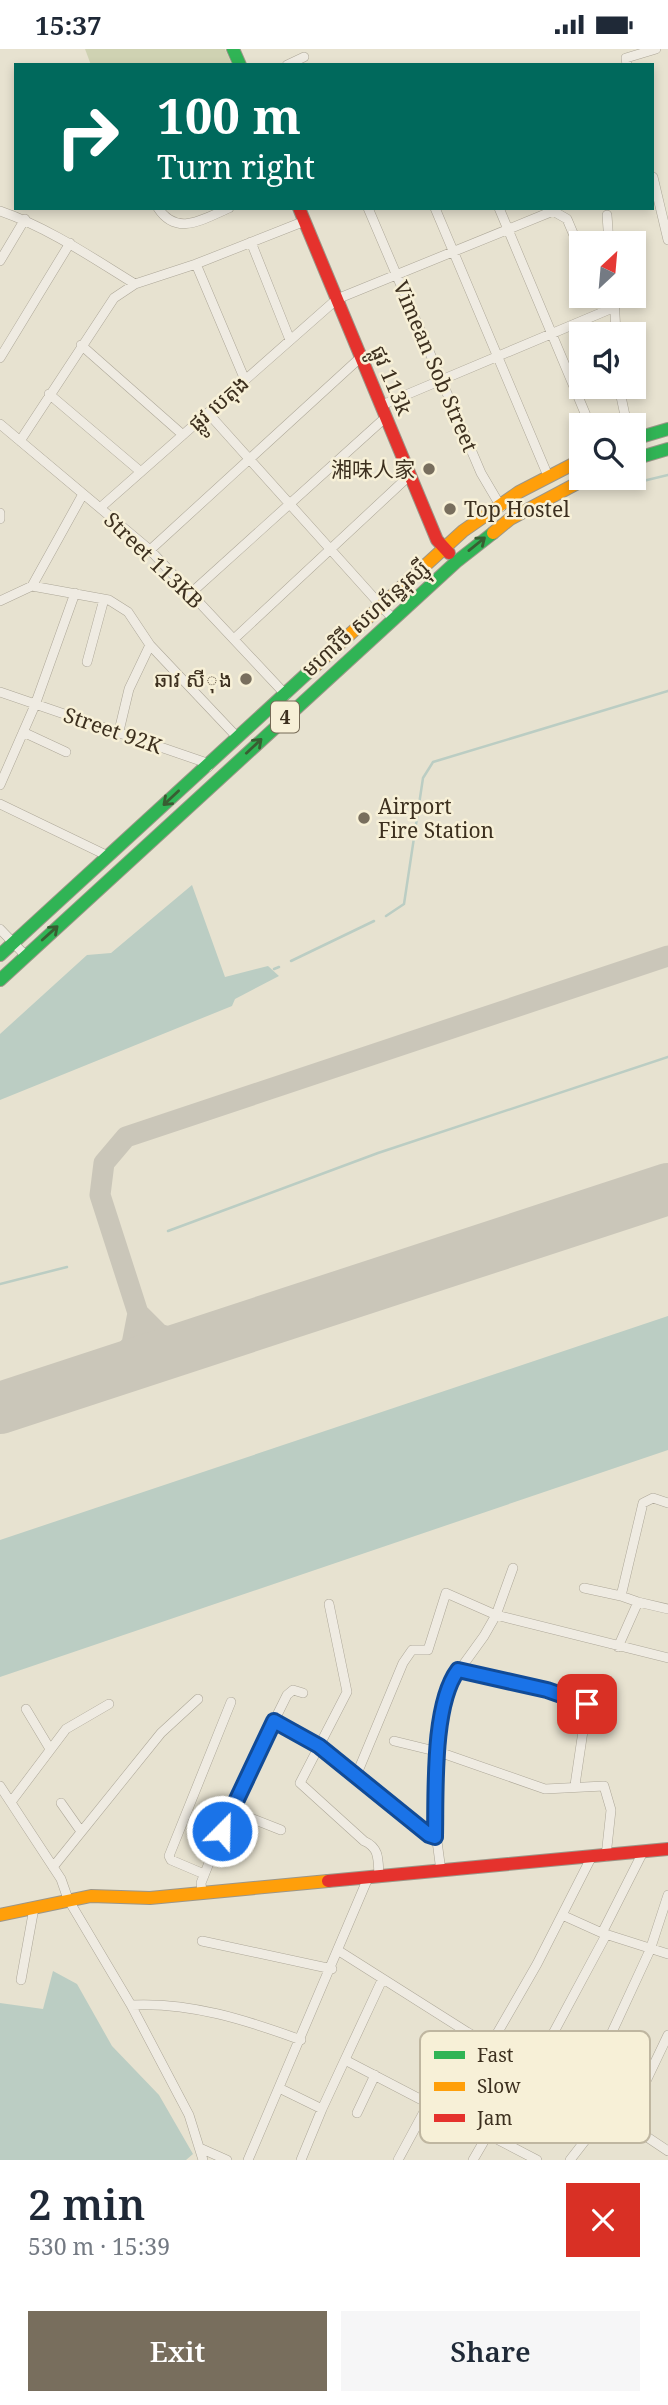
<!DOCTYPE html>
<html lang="en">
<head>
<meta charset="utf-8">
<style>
  :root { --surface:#fff; --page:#f6f6f7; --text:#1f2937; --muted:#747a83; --accent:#786e5d }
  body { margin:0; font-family:"Noto Serif","Noto Sans SC","Noto Sans Khmer",serif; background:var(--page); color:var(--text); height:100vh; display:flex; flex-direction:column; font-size:26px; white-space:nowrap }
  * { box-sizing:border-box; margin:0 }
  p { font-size:23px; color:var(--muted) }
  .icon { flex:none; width:38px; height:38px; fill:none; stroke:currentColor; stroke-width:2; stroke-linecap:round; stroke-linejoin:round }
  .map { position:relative; height:2111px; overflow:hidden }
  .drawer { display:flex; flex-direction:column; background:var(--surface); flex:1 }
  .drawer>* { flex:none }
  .guide { position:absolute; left:14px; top:14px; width:640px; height:147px; border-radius:0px; box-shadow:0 4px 10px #0003; background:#00695c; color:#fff; overflow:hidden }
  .needle { width:46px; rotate:26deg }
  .fabs { position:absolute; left:569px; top:182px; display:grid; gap:14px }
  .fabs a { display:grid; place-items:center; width:77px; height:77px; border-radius:0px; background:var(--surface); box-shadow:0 4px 10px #0003; font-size:35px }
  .pin { position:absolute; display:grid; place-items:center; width:60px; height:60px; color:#fff; margin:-30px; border-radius:14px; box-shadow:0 4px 10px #0006 }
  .me { position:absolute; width:77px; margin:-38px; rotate:23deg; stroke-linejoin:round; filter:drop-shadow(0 0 5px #0008) }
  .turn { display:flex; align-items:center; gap:24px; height:147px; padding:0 28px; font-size:32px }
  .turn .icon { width:91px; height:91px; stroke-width:2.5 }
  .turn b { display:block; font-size:49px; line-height:60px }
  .round { display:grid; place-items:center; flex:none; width:74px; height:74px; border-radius:0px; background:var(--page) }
  .summary { display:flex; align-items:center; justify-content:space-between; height:119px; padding:0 28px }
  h1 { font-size:42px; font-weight:600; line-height:52px }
  .cta { display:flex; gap:14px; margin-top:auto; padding:14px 28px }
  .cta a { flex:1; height:80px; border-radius:0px; background:var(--accent); color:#fff; font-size:28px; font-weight:600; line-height:80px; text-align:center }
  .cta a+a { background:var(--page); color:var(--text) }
  .status { display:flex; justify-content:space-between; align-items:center; height:49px; padding:0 35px; background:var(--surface); direction:ltr }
  .status svg { height:19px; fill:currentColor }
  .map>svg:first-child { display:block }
</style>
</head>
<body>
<div class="status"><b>15:37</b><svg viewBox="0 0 49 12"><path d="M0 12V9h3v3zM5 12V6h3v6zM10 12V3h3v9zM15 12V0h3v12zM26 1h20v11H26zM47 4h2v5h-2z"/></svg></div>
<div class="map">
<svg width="668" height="2111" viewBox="0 0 668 2111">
  <rect width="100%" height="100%" fill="#e7e2d0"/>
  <!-- cemetery -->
  <path fill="#cfd2b2" d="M85,0H225L232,16H91Z"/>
  <!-- water -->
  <path fill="#bbcdc3" d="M192,836L225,928L268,917L279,927L235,950L232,957L0,1051V985L87,906L111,904Z
    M668,1267V1401L0,1628V1491Z
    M53,1922L77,1935L112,1997L159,2046L193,2105L186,2111H0V1954L43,1960Z"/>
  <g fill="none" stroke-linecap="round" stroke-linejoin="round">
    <!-- stream -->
    <path stroke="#bbcdc3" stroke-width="2.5" d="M643,432L668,426
      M386,867L404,855L423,729L433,713L668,642
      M291,912L374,872
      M274,920L279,918
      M168,1182L378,1104L668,1008
      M0,1235L67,1218"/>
    <!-- taxiway -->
    <path stroke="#cac6b9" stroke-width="21" d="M138,1264L159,1285L191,1296
      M107,1324L132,1295L138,1264L100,1146L104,1114L126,1088L668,907"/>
    <!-- runway -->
    <path stroke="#cac6b9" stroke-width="52" d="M0,1359L668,1140"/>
    <!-- street casing -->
    <g stroke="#ada798" stroke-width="10">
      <path id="street" d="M287,16L304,8
        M627,16L626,9L656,0
        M653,128L668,191
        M158,159C177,188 203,170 229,159
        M368,159L481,424L501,458
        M435,159L548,427
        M499,159L590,376
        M0,162C49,179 91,208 135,235
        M607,166L609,194
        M251,193L290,291
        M0,212L25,170
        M196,215L245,331
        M600,247L606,261
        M614,247L616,285
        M81,296L183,386
        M0,309L70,194
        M619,338L627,376
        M49,345L141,423
        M382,356L615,258
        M208,364L393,570
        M0,375L150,501L286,646
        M20,392L114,249L135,235L196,215L305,172
        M100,459L337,250L553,162L567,170L581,203
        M0,464V470
        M150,501L361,308
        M32,537L109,551L128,563L150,596L237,688
        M191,544L386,368
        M0,552L32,537L83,445
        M234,590L410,426
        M87,613L104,550
        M0,643L204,713L208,718
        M119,682L129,640L150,596
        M23,683L66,703
        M0,736L35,656L75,544
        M0,755L108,807
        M0,880L26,907
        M584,1539L621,1547
        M638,1553L621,1547L643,1454L653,1449L668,1454
        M329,1555L347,1643L300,1734L364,1792C380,1799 378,1811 379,1828
        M618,1598L638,1553L668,1560
        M458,1621L547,1641L587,1655L575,1736
        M26,1660L50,1700
        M274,1673L319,1697L429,1786L435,1788
        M394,1692L439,1703L545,1740L604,1737L611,1761L606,1807
        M356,1727L403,1614L412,1601H428L446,1544L496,1566L668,1609
        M0,1737L61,1830L68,1850L131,1956L189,2066L203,2111
        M11,1753L66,1680L109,1655
        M61,1754L80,1781
        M230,1761L281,1781
        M53,1818L161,1684L198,1650
        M441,1822L435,1777L445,1641L484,1587L496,1566L513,1519
        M204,1825L171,1811L169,1807L231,1653
        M202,1844L201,1834L230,1761L287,1646L293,1641L303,1644
        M562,1866L602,1884L668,1905
        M602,1884L643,1803
        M202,1892L332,1920
        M339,1902L467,1983L608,2062L668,2102
        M21,1931L34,1859
        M131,1956C191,1953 246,1971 301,1991
        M550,1990L598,2015
        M345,2011L537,2111
        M472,2028L537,1915L591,1809
        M279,2039L322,2060
        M582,2048L650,1901L668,1846
        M357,2064L375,2026
        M626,2074L668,1986
        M492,2089L534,2020L606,1886
        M200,2099L227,2111
        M248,2111L368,1829
        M301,2111L322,2060L382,1931
        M398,2111L467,1983
        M473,2111L487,2087
        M570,2111L608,2062"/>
    </g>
    <!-- fast casing -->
    <g stroke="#9c9688" stroke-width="14">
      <path id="fast" d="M233,0L240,16
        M634,390L668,380
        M634,410L668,400
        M0,906L314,618
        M0,931L456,513L493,484"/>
    </g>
    <!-- slow casing -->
    <g stroke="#9c9688" stroke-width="14">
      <path id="slow" d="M493,484L510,470L587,429
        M314,618L463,482L519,443L581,411
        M0,1866L91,1847L150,1849L328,1832"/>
    </g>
    <!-- jam casing -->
    <g stroke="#9c9688" stroke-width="14">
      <path id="jam" d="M299,159L437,491L449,504
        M328,1832L668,1800"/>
    </g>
    <!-- street -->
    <use href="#street" stroke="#efebe2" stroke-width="9"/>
    <!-- fast -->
    <use href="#fast" stroke="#30b455" stroke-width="12"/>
    <!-- slow -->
    <use href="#slow" stroke="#ff9f0a" stroke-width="12"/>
    <!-- jam -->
    <use href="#jam" stroke="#e5322d" stroke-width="12"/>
  </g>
  <!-- one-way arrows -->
  <defs><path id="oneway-shaft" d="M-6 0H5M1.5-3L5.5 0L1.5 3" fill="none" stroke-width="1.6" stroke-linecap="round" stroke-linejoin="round" transform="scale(1.75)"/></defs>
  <g stroke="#385e32">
    <use href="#oneway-shaft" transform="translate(477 495) rotate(-39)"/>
    <use href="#oneway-shaft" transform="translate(254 697) rotate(-43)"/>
    <use href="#oneway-shaft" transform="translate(171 749) rotate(137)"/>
    <use href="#oneway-shaft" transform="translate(50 884) rotate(-42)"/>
  </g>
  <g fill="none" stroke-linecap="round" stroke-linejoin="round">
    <!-- route casing -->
    <g stroke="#114b97" stroke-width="18">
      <path id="route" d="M222,1782L274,1672L319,1697L429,1786L435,1788C436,1743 432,1656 458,1621L547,1641L587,1655"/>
    </g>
    <!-- route -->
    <use href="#route" stroke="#1a73e8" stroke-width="12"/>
  </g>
  <!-- markers -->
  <g fill="#786e5d" stroke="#f7f0d7" stroke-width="2.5">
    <circle cx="429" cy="420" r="7"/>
    <circle cx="450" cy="460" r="7"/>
    <circle cx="246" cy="630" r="7"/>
    <circle cx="364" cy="769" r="7"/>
  </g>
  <g text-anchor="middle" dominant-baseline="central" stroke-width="5" stroke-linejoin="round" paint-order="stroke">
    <!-- shield labels -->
    <rect fill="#f7f0d7" stroke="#756a56" stroke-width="2" x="271" y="652.5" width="28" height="31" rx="5"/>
    <g font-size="19" font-weight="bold" fill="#3d301f">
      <text x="285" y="668">4</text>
    </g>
    <!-- street labels -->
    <g font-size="21" fill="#3d301f" stroke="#f7f0d7">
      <text transform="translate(436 317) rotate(67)">Vimean Sob Street</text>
      <text transform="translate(392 331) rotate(67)">ផ្លូវ 113k</text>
      <text transform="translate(218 354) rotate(-41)">ផ្លូវ បេតុង</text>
      <text transform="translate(154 511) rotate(44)">Street 113KB</text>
      <text transform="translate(365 569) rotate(-42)">មហាវិថី សហព័ន្ធរុស្ស៊ី</text>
      <text transform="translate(113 681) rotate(19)">Street 92K</text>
    </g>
    <!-- poi labels -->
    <g font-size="21" fill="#3d301f" stroke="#f7f0d7" text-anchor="end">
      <text x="415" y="420">湘味人家</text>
      <text x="464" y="460" text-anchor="start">Top Hostel</text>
      <text x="232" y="630">ឆាវ សីុង</text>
      <text x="378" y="757" text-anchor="start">Airport<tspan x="378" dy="24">Fire Station</tspan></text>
    </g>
  </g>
  <!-- legend -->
  <rect x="420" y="1982" width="230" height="112" rx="10" fill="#f7f0d7" stroke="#bfb6a0" stroke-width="2"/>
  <rect x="434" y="2002" width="31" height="8" fill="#30b455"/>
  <rect x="434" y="2033" width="31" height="9" fill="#ff9f0a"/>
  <rect x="434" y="2065" width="31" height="8" fill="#e5322d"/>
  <g font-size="19" fill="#3d301f">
    <text x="477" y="2013">Fast</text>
    <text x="477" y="2044">Slow</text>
    <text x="477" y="2076">Jam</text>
  </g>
</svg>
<div class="fabs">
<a><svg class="needle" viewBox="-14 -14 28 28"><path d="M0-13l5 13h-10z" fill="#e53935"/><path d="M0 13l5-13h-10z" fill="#747a83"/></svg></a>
<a><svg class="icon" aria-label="sound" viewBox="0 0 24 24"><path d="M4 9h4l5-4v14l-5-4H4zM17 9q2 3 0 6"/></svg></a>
<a><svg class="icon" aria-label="search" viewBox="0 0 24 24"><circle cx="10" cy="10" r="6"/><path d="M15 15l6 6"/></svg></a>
</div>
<div class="pin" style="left:587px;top:1655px;background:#d93025"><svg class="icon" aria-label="arrive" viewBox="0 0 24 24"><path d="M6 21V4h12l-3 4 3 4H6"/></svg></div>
<svg class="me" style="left:222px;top:1782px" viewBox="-20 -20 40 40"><circle r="17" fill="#1a73e8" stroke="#fff" stroke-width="3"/><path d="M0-11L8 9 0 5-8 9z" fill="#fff"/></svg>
<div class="guide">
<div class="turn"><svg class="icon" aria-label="right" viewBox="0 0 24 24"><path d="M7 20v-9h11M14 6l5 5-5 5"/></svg><div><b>100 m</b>Turn right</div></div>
</div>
</div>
<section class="drawer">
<div class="summary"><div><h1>2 min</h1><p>530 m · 15:39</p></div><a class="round" style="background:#d93025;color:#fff"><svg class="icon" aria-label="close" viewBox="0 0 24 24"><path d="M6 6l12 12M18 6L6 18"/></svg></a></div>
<div class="cta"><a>Exit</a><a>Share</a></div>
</section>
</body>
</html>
